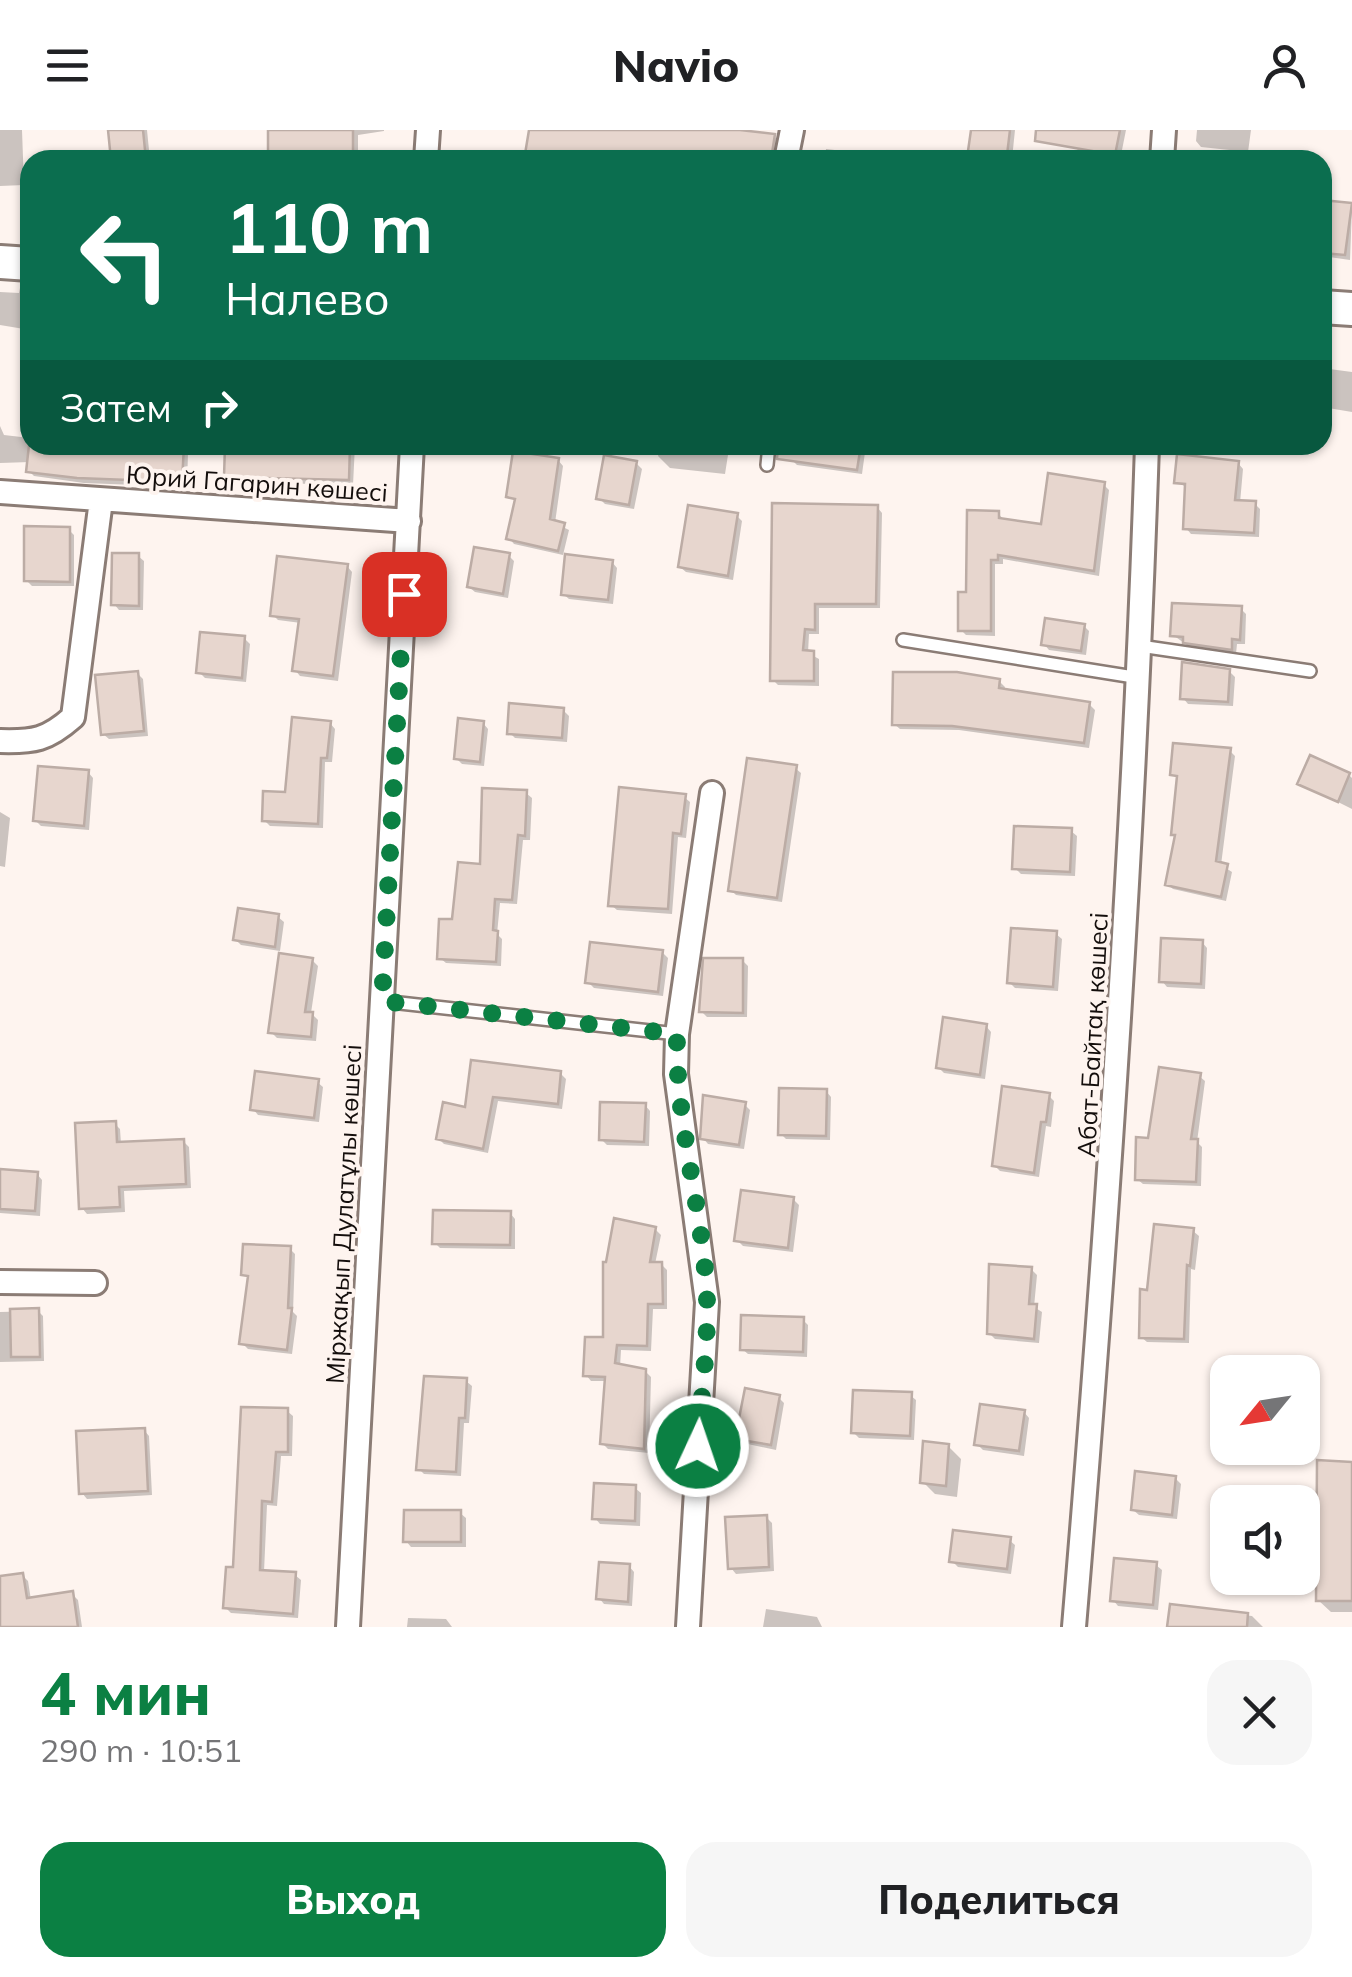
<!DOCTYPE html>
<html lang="ru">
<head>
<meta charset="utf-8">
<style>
  :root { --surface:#fff; --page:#f6f6f6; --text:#202124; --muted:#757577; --accent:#0b8043 }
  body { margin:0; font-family:Mulish,sans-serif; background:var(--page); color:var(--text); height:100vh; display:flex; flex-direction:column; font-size:38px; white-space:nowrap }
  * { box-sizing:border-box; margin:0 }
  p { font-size:32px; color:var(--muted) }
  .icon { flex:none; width:55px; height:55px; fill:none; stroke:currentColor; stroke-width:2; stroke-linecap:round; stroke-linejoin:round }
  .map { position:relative; height:1497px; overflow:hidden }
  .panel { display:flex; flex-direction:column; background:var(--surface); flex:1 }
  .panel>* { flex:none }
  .hud { position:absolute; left:20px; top:20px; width:1312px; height:305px; border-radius:30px; box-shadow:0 2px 8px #0004; background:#0b6e4f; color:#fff; overflow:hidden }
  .needle { width:65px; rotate:240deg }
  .controls { position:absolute; left:1210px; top:1225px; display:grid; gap:20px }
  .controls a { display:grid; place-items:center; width:110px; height:110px; border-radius:20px; background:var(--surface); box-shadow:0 2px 8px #0004; font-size:50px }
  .pin { position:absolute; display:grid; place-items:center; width:85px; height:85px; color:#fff; margin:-42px; border-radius:20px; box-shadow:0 5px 15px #0006 }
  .me { position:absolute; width:110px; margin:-55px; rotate:3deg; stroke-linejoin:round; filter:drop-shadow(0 0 8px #0008) }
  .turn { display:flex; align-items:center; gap:35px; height:210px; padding:0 40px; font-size:45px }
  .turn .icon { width:130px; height:130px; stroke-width:2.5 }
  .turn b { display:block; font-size:70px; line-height:85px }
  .then { display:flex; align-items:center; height:95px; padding:0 40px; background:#0003; gap:20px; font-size:38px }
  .round { display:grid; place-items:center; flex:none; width:105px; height:105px; border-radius:30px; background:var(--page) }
  .head { display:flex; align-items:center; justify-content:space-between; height:170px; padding:0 40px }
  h1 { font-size:60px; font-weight:800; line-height:75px; color:var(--accent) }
  .primary-button { display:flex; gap:20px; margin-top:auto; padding:20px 40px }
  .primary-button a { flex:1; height:115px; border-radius:30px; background:var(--accent); color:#fff; font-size:40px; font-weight:800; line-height:115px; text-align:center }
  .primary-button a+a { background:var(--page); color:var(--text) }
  header { display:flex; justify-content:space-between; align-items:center; height:130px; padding:0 40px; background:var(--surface); font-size:45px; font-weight:800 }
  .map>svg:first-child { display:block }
</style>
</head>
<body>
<header><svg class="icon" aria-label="menu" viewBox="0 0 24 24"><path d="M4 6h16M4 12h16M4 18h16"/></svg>Navio<svg class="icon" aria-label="person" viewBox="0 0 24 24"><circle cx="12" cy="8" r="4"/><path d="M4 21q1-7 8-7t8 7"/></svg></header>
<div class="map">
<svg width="1352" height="1497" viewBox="0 0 1352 1497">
  <rect width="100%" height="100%" fill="#fef4ef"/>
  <!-- shadow -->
  <path fill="#0003" d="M0,0H22L24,55L0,56Z
    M111,0H147L150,30H113Z
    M271,0H384V1L358,5V30H326L276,27L271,22Z
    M531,0H728L774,6L780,12L779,30H527Z
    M973,0H1015L1012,29L977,26L971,20Z
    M1077,0H1126L1120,30L1080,22L1074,16Z
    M1197,0H1251L1248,22L1201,17L1196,11Z
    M826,19L861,23L866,30H825Z
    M1322,72L1352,77L1350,130L1322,126Z
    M20,158L30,160V200L0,195V162L19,163Z
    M1322,238L1352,242V282L1322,277Z
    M0,296L4,305L30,308V315L183,317L188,323L187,357L84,353L34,346L29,341L30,332L0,333Z
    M227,315H355L353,355L232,352L227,346Z
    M660,315H718L728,325L725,344L670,338L658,326Z
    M793,315H866L862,344L797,335L791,329Z
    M982,315H1029L1028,322Z
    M558,330L563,336L555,393L569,400L563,425L514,414L509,408L517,372L509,366Z
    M636,333L642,339L634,379L605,374L599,368Z
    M1238,333L1243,339L1240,373L1255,374L1260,379L1259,407L1191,404L1186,398L1188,358L1177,352Z
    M1103,354L1109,360L1099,446L1003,429V434H995V506L966,505L961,500L968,464L998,383L1003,389L1043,397Z
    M774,376L877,377L882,383L880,478H819V504H809L808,523L819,529V556L778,555L773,550Z
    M737,386L742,391L733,450L686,442L680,437Z
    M69,400L74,405V456H32L26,450Z
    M508,425L514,431L508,468L475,462L469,457Z
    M138,426L144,431L143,480H119L114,474Z
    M612,432L617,438L613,474L569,469L563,464Z
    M347,436L352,442L338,551L300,546L295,540L301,493L278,490L273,485Z
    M1241,479L1246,484L1245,514H1237L1236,524L1191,518L1173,505Z
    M1084,496L1089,501L1086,525L1049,520L1044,514Z
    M244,508L250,514L246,552L205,548L199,542Z
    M1229,541L1235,547L1233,576L1188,574L1183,568Z
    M137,543L143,549L148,606L109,609L103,604Z
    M999,551L1005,557L1004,562L1089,574L1095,580L1089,618L959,600L900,599L894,594Z
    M563,580L569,586L567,612L515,608L510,603Z
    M330,593L335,599L332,632H325L323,698L270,696L264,690L287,664Z
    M483,593L488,599L484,636L462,634L456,628Z
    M1230,621L1235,626L1221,735L1232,742L1226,771L1173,759L1167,754L1177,707L1174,704L1179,651L1173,644Z
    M795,638L801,643L782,772L736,765L731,760Z
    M88,642L93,648L89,700L41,696L35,690Z
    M1349,645L1352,648V679L1300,653Z
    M526,663L532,668L530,710H523L517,774L500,773L497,804L502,809L501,836L446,833L440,828L455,792L482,737Z
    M684,667L690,672L686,708L678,707L672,784L617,780L611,775Z
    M0,682L10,688L5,737L0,736Z
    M1071,701L1077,706L1075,746L1021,744L1015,738Z
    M278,787L284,792L280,821L241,815L236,810Z
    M1056,804L1062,809L1058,861L1015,858L1009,852Z
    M1202,812L1207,818L1205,859L1167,857L1162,851Z
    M662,822L668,828L663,866L594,858L588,852Z
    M312,830L318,836L311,883L318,890L316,911L277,908L271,902Z
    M742,830L748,836L747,887H707L701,881Z
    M986,896L991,902L985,949L944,943L938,937Z
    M473,933L560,943L566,949L562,979L498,971L488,1023L444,1014L438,1008L467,980Z
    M1199,946L1205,951L1197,1012L1202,1017L1201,1056L1143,1054L1137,1049L1151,1010Z
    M317,952L323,957L319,992L258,985L253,979Z
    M826,961L831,967L830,1010L786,1009L781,1004Z
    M1049,966L1054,971L1051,997L1046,996L1039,1047L1000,1041L994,1035Z
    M744,974L750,980L744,1019L708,1014L703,1008Z
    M645,975L650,981L649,1016L607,1015L601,1009Z
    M115,994L120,999L121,1014L183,1011L189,1017L191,1058L124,1061L125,1082L87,1084L82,1078Z
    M0,1042L37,1044L42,1050L40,1086L0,1083Z
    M793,1069L799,1075L793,1122L743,1116L737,1110Z
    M510,1083L515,1089V1119L440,1118L435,1113Z
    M655,1099L661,1105L655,1134H661L667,1140V1179H653L651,1221L621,1220L620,1237L645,1241L651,1247L649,1323L608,1319L602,1313L607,1251H591L586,1245L606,1210Z
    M1193,1101L1199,1106L1195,1140L1191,1139L1189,1213L1147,1212L1141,1207L1149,1162Z
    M290,1119L295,1124L293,1182L297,1186L292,1224L248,1219L242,1213L250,1150L244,1144Z
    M1031,1139L1037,1145L1034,1177L1042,1182L1039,1213L995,1209L990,1204Z
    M38,1181L43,1186L44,1231L0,1232V1182Z
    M803,1190L808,1195L807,1227L748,1224L742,1219Z
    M1224,1249L1228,1250V1293L1219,1287Z
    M466,1251L472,1256L469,1293H464L461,1346L424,1344L419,1339Z
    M910,1265L916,1270L914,1310L859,1308L853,1302Z
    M779,1268L784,1273L776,1320L743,1313L738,1308Z
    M287,1281L293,1286L292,1326H281L277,1376L267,1375L264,1442L295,1445L301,1450L298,1488L231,1483L226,1478L235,1440Z
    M1024,1282L1029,1288L1024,1326L983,1320L977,1314Z
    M144,1300L149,1306L152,1365L87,1369L82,1363Z
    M948,1316L961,1329L957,1367L935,1364L923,1352Z
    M1352,1335V1482H1331L1318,1470L1319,1456L1265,1448H1302V1409L1319,1412Z
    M1175,1348L1181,1354L1177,1389L1139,1385L1133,1380Z
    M635,1358L641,1363L640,1396L600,1394L595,1388Z
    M460,1383L466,1388V1417H411L406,1411Z
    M766,1387L772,1393L774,1441L736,1444L731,1438Z
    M1009,1410L1015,1415L1011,1444L958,1437L952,1431Z
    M1156,1435L1162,1440L1158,1480L1118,1476L1113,1470Z
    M629,1436L634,1442L632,1476L604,1474L599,1468Z
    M22,1445L28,1451L31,1470L72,1464L78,1470L82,1497H0V1449Z
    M1172,1477L1252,1486L1263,1497H1169Z
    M766,1479L817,1487L822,1497H763Z
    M408,1488L446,1489L452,1497H407Z"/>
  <!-- building -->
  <path fill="#e7d6ce" stroke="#bcaca5" stroke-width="2.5" d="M108,0H143L146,30H111Z
    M268,0H353V30H324V24L268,23Z
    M529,0H740L775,4L771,30H524Z
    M971,0H1010L1007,25L968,21Z
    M1036,0H1120L1115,25L1035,11Z
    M1322,70L1352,73L1345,125L1322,123Z
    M29,315H184L182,352L77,348L26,342Z
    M225,315H350L349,350L224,347Z
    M778,315H861L857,340L777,329Z
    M513,321L559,328L550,389L565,393L558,421L506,409L515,369L506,367Z
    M1177,324L1239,331L1235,370L1256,371L1254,403L1183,399L1185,354L1174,353Z
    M604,325L637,331L629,375L596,369Z
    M1048,343L1105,352L1094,441L998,425V430H991V501H958V462H966L967,380L999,381V388L1041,394Z
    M772,373L878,375L876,474H815V500L805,499L803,520L814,521V551H770Z
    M688,375L738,383L728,446L678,437Z
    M24,396L70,397V452L24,451Z
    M474,417L510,423L503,464L467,457Z
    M112,423H139V476L111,475Z
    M565,424L613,430L608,470L561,465Z
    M277,426L348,434L333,546L292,541L299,489L270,486Z
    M1172,473L1242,476L1240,510L1232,509V520L1183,513V507L1170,506Z
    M1045,488L1085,494L1081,521L1041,515Z
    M200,502L245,506L242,548L196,543Z
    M1182,532L1230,539L1228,572L1180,569Z
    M138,541L144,601L101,605L95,545Z
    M893,542H957L1000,549L999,558L1090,572L1084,613L952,596L892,595Z
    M509,573L564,578L562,608L507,604Z
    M292,587L331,591L327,628H321L318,694L262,691L263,661L285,662Z
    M458,588L484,591L480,632L454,629Z
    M1173,613L1231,618L1216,731L1228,734L1221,767L1165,755L1175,705H1171L1177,646L1170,645Z
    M1310,625L1350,643L1338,672L1297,654Z
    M747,628L797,635L777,768L728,761Z
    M38,636L89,640L84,696L33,691Z
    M619,657L686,664L681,704L673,703L668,779L608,776Z
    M482,658L527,660L525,706L518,705L512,770L495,769L493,800L498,801L496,832L437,829L439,789H452L458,732L480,734Z
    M1014,696L1072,698L1070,742L1012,739Z
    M238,778L279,784L275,817L233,810Z
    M1011,798L1057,801L1053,857L1007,853Z
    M1161,808L1203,810L1201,854L1159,852Z
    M590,812L663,820L658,862L585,853Z
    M279,823L313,828L305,882H313L311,907L268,903Z
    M703,828H743V883L699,882Z
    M943,887L987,894L980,945L936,938Z
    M471,930L561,941L558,974L493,967L483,1019L436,1009L443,972L465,977Z
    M1159,937L1201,943L1191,1009H1198L1196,1052L1135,1050L1136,1007L1148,1008Z
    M255,941L319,949L314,988L250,980Z
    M1002,956L1050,963L1046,992H1041L1034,1043L992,1036Z
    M779,958L827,959L826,1006L778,1005Z
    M703,965L746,972L739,1015L700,1009Z
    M600,972L646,973L644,1012L599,1010Z
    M116,991L117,1012L184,1009L186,1054L119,1057L120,1077L79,1079L75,993Z
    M0,1039L38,1042L35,1081L0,1079Z
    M741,1060L794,1067L788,1118L734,1111Z
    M433,1080L511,1081L510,1115L432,1114Z
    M614,1088L656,1097L650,1132H662L663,1174H648L647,1216L617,1215L615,1233L646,1239L644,1319L600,1314L605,1247L583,1246L585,1207H603V1132H606Z
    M1154,1094L1194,1098L1190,1136L1187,1135L1184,1209L1139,1208L1140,1159L1147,1160Z
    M243,1114L291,1116L288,1178H292L287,1220L239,1214L248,1146L241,1145Z
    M989,1134L1032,1137L1029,1174H1037L1034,1209L987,1204Z
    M39,1178L40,1227H11L10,1179Z
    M741,1185L804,1187L803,1222L740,1220Z
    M424,1246L467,1248L465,1288H459L456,1342L416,1340Z
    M745,1258L780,1265L771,1315L735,1309Z
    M853,1260L912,1262L910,1306L851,1303Z
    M980,1274L1025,1280L1019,1321L974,1315Z
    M241,1277L288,1278V1322H276L272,1372L262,1371L260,1440L296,1442L293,1484L223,1478L226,1437H233Z
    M145,1298L148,1361L79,1364L76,1301Z
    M923,1311L949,1314L946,1356L920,1353Z
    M1317,1330L1352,1332V1471H1316Z
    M1135,1341L1176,1346L1172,1385L1131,1380Z
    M594,1353L636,1355L635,1391L592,1389Z
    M404,1380H461V1412H403Z
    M767,1385L769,1437L728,1439L725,1387Z
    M953,1400L1011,1407L1007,1439L949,1432Z
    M1114,1428L1157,1432L1153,1475L1110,1471Z
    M599,1432L630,1434L628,1472L596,1469Z
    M23,1443L27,1468L73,1461L78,1497H0V1446Z
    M1170,1474L1248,1483L1247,1497H1167Z"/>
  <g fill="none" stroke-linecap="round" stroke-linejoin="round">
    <!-- lane casing -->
    <g stroke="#8b7c75" stroke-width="16">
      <path id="lane" d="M767,335L769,315
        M903,510L1140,548
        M1140,516L1310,541
        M382,871L677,904"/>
    </g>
    <!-- street casing -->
    <g stroke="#8b7c75" stroke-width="28">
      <path id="street" d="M426,30L428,0
        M786,30L792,0
        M1162,30L1164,0
        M0,362L409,391
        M0,611C34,612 47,610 73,587L101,370
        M0,1152L95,1153
        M348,1497L412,315
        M688,1497L707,1172L676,944L677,904L712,663
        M1074,1497C1107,1103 1134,710 1147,315"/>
    </g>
    <!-- secondary casing -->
    <g stroke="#8b7c75" stroke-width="38">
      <path id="secondary" d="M0,132L30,134
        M1322,177L1352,179"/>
    </g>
    <!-- lane -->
    <use href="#lane" stroke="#fff" stroke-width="11"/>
    <!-- street -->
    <use href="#street" stroke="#fff" stroke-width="22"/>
    <!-- secondary -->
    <use href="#secondary" stroke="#fff" stroke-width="32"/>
  </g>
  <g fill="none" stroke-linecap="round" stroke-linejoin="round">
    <!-- route -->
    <path stroke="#0b8043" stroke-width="18" stroke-dasharray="0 32.4" d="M404,464L382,871L677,904C675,995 704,1081 707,1170C708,1218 701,1268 698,1316"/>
  </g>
  <g text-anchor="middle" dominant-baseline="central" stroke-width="8" stroke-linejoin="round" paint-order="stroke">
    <!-- street labels -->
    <g font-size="25" fill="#140e0c" stroke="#fef4ef">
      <text transform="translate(257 353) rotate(4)">Юрий Гагарин көшесі</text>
      <text transform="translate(1092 905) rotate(-87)">Абат-Байтақ көшесі</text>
      <text transform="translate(343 1084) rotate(-87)">Міржақып Дулатұлы көшесі</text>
    </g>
  </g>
</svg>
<div class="controls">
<a><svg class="needle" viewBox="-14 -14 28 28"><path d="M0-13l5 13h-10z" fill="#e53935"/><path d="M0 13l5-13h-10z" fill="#757577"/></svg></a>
<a><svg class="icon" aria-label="sound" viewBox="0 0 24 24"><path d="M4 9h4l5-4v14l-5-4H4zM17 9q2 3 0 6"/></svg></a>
</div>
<div class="pin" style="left:404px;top:464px;background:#d93025"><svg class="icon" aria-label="arrive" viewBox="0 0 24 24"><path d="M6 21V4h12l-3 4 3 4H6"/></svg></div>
<svg class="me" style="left:698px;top:1316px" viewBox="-20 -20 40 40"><circle r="17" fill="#0b8043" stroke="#fff" stroke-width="3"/><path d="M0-11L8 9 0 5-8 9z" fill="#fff"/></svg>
<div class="hud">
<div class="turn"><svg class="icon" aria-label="left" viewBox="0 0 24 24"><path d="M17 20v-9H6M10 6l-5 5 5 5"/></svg><div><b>110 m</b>Налево</div></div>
<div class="then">Затем<svg class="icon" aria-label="right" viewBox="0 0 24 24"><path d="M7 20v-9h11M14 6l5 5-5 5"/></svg></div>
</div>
</div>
<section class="panel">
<div class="head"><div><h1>4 мин</h1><p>290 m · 10:51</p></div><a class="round"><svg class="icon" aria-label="close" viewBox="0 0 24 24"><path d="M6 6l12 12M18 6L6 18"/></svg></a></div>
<div class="primary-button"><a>Выход</a><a>Поделиться</a></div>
</section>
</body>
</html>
